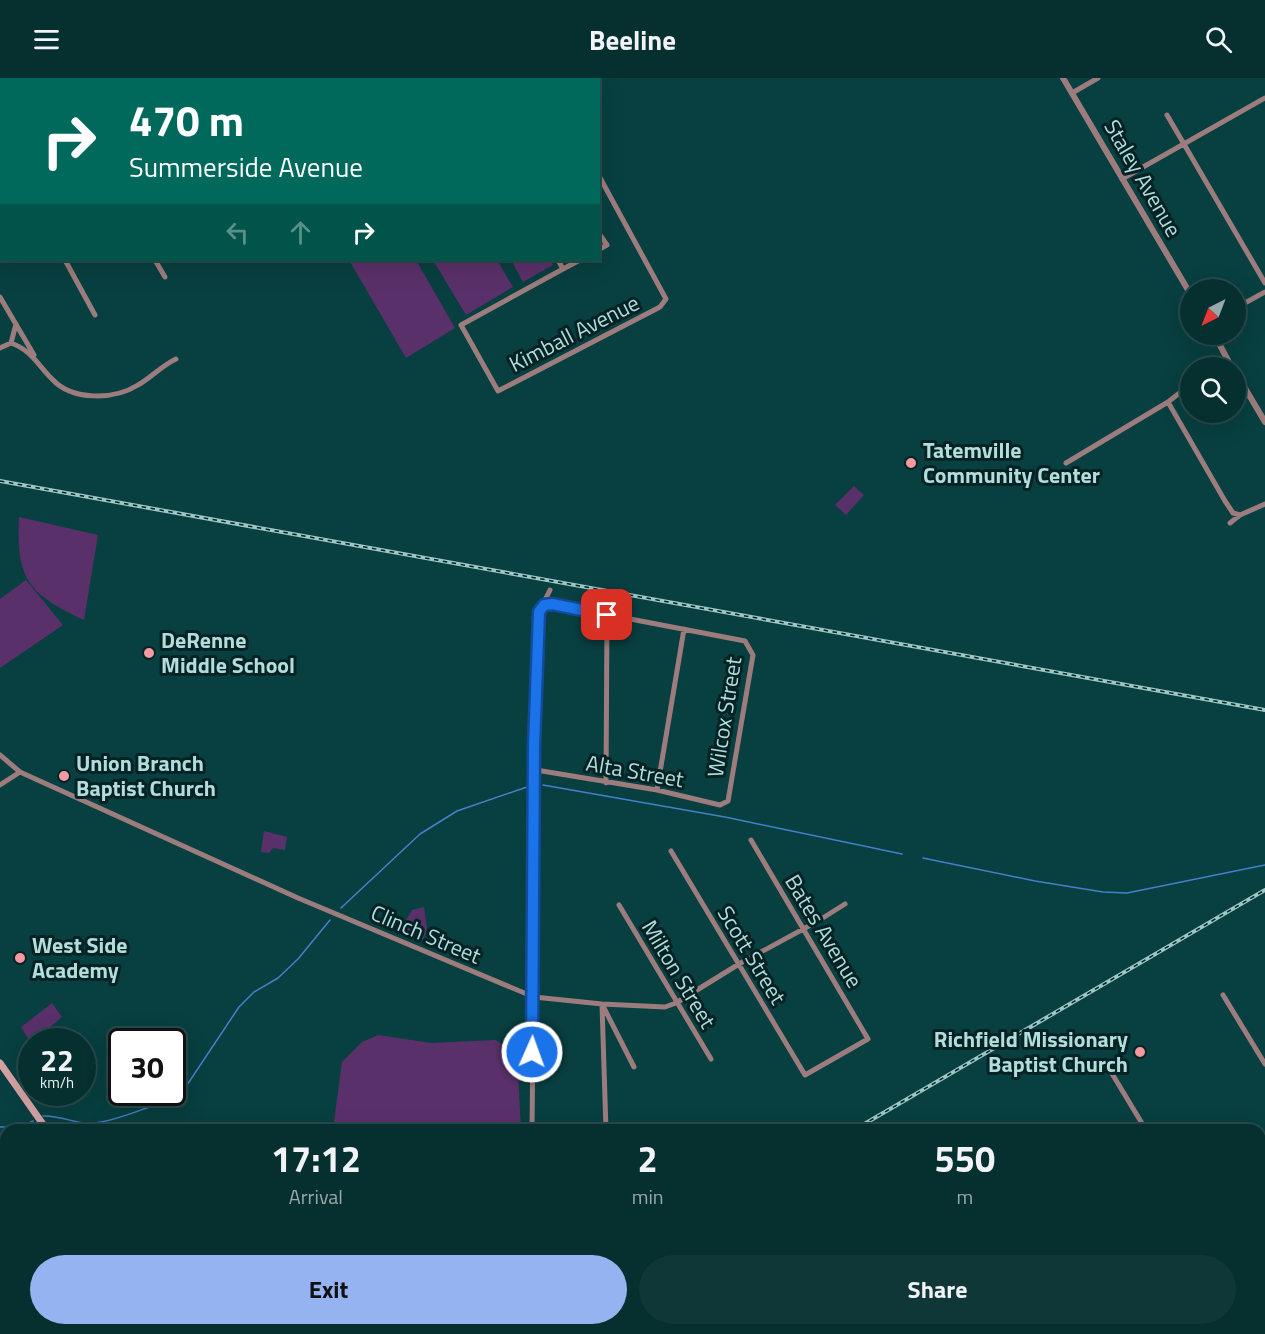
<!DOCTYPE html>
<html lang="en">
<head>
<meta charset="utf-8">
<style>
  :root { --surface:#062f30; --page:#0f3738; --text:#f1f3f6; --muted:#98a9ab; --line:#274a4c; --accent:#95b2f1 }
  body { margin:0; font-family:"Titillium Web",sans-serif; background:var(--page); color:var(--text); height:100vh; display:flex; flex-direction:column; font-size:22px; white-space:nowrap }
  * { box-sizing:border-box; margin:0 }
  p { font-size:20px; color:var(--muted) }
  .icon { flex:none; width:33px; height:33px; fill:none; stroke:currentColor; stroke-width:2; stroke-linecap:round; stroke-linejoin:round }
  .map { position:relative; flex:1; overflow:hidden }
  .drawer { position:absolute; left:0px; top:1046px; width:1266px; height:212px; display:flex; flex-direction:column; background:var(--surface); border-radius:18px 18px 0 0; box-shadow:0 6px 24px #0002,0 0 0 2px var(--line) }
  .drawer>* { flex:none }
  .guide { position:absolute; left:0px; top:0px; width:600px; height:183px; box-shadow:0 6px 24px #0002,0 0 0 2px var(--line); background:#00695c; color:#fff; overflow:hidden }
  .needle { width:39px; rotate:222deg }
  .fabs { position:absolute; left:1180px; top:201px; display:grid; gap:12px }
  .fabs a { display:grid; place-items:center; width:66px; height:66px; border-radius:50%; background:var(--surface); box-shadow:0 6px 24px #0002,0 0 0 2px var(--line); font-size:30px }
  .speed { position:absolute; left:18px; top:950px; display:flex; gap:12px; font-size:30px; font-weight:700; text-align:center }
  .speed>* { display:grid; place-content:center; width:78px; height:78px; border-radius:50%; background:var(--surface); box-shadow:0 6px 24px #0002,0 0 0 2px var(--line); line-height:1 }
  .speed small { font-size:15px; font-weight:400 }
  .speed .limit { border:3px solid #111; border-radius:9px; background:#fff; color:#111 }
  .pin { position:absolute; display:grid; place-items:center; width:51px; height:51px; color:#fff; margin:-26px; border-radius:12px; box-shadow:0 3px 9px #0006 }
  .me { position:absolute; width:66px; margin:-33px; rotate:2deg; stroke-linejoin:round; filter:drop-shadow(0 0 4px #0008) }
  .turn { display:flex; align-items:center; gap:21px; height:126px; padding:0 30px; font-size:27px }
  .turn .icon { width:78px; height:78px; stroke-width:2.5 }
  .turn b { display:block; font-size:42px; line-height:51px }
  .lanes { display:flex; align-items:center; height:57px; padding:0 30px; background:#0003; justify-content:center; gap:30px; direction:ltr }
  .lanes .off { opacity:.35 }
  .eta { display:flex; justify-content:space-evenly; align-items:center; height:102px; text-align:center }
  .eta b { font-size:36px; font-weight:700; line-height:42px }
  .button { display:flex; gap:12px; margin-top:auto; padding:12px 30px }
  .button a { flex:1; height:69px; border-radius:36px; background:var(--accent); color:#111; font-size:24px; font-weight:700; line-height:69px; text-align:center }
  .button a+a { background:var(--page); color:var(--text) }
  header { display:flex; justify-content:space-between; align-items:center; height:78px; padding:0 30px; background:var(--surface); font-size:27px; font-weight:700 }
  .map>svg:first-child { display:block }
</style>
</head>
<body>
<header><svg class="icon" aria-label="menu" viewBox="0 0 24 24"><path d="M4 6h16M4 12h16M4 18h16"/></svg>Beeline<svg class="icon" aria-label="search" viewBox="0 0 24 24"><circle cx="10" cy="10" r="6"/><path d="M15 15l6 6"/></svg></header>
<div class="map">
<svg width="1265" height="1256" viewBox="0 0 1265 1256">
  <rect width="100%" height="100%" fill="#083f40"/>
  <!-- green -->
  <path fill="#5a306a" d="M349,182H416L455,250L406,280Z
    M433,182H497L513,209L466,237Z
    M511,182H550L553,187L523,204Z
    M854,408L864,417L846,437L835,427Z
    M19,439L98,457L84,542C29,516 16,502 19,439Z
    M26,502L63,547L0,590V521Z
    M264,753L287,759L285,772L273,770L269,775L261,774Z
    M424,829L427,850L424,861L401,851L412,832Z
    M52,925L62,939L31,965L21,949Z
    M378,957L431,965L496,962L517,977L521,1051H333L342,984L362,964Z"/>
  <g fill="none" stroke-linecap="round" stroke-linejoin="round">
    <!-- stream -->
    <path stroke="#477fca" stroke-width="1.5" d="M543,707L725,739L902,776
      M923,780L1035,803L1103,814L1127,815L1265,787
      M341,830L420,756L457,733L527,709
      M43,1038C61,1037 76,1047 94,1045C115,1043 166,1024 183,1013L239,929L254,914L278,900L298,881L330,842
      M0,1049H21L33,1043"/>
    <!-- minor -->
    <path stroke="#9d7c7d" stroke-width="5" d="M138,0L139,2
      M223,0L224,2
      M320,0L321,2
      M456,0V2
      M508,0L509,2
      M546,0L547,2
      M95,2L97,0
      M1072,15L1098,0
      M1167,37L1265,205
      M0,58L2,57
      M0,72L2,74
      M1122,101L1265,20
      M598,154L607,167L598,172
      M0,176H2
      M65,182L95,237
      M155,182L165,199
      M558,182L563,191L461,247L498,313L660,229L666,221L598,96
      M563,191L580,182
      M0,219L34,277
      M1236,230L1265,214
      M11,265L16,246
      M0,270L11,265C31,272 38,287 52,301C72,323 114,322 138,307C152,299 161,288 176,281
      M1168,324L1225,423L1233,435L1240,437
      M1066,385L1168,324L1191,306
      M1230,445L1240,437L1265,426
      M0,677L20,694L298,820L534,919L602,926L665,929L676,925L739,886L818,843L845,826
      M536,692L657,712L720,727L728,723L753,577L745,563L552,526L544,527
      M606,705L607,537
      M0,707L20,694
      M657,712L684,551
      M671,773L805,997L868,961L751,762
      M619,827L711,981
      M1223,917L1265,986
      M602,926L606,1052
      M603,928L634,989
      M1105,984L1146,1052
      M532,1052L537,577L539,534L550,512
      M1260,1066L1265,1063
      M0,1129L6,1125
      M1260,1239L1265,1247
      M118,1251L121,1256
      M643,1251L645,1256
      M1108,1251L1111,1256
      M760,1256L768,1251
      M949,1256L957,1251"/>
    <!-- tertiary -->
    <path stroke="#9d7c7d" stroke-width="6" d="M1063,0L1191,217
      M1214,256L1232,290
      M1236,295L1265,344"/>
    <!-- secondary -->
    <path stroke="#d6a3a5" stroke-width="7" d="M0,985L47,1052
      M189,1251L193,1256"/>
    <!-- rail casing -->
    <g stroke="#9bc7c7" stroke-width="4">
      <path id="rail" d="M0,403L1265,632
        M854,1052L1265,812
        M504,1256L512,1251"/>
    </g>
    <!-- rail -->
    <use href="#rail" stroke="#052324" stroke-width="1.5" stroke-dasharray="4.5" stroke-linecap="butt"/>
  </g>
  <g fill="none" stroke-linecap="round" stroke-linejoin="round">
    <!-- route casing -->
    <g stroke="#114b97" stroke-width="15">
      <path id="route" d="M532,974L534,668L539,534L544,527L552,526L607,537"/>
    </g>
    <!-- route -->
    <use href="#route" stroke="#1a73e8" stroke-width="10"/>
  </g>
  <!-- markers -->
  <g fill="#f49aa0" stroke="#052324" stroke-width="2">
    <circle cx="911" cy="385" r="6"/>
    <circle cx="149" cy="575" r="6"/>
    <circle cx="64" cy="698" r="6"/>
    <circle cx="20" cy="880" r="6"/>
    <circle cx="1140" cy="974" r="6"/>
  </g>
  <g text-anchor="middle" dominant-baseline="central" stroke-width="6" stroke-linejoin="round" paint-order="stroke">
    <!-- street labels -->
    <g font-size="22" fill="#b2dddc" stroke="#052324">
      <text transform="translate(1143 100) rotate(60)">Staley Avenue</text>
      <text transform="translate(574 255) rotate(-27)">Kimball Avenue</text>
      <text transform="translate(724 639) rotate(-81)">Wilcox Street</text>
      <text transform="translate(635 693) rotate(10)">Alta Street</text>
      <text transform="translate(824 853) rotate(59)">Bates Avenue</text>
      <text transform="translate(426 856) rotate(23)">Clinch Street</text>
      <text transform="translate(752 877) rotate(59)">Scott Street</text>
      <text transform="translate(679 896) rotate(59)">Milton Street</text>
    </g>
    <!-- poi labels -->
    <g font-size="22" font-weight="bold" fill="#b2dddc" stroke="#052324" text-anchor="start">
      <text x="923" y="372">Tatemville<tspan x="923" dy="25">Community Center</tspan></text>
      <text x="161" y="562">DeRenne<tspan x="161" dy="25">Middle School</tspan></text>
      <text x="76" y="685">Union Branch<tspan x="76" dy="25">Baptist Church</tspan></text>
      <text x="32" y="867">West Side<tspan x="32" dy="25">Academy</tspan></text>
      <text x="1128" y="961" text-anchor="end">Richfield Missionary<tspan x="1128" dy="25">Baptist Church</tspan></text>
    </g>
  </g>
</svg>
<div class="fabs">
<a><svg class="needle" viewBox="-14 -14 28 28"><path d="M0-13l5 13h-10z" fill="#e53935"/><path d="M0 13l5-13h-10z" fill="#98a9ab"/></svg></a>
<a><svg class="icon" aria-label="search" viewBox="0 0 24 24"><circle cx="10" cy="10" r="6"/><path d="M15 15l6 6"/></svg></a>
</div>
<div class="speed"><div>22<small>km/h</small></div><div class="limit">30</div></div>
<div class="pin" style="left:607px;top:537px;background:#d93025"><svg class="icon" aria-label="arrive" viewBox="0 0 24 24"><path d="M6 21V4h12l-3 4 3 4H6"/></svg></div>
<svg class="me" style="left:532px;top:974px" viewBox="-20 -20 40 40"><circle r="17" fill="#1a73e8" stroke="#fff" stroke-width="3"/><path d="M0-11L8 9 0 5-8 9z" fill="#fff"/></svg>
<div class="guide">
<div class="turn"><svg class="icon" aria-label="right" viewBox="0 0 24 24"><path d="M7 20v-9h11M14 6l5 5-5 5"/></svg><div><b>470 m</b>Summerside Avenue</div></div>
<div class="lanes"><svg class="icon off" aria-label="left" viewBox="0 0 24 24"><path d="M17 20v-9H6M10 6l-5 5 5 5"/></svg><svg class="icon off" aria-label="ahead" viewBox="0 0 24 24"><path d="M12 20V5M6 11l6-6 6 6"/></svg><svg class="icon" aria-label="right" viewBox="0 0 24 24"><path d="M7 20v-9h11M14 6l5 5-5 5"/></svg></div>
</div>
<section class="drawer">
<div class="eta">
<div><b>17:12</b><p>Arrival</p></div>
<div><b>2</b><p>min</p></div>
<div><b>550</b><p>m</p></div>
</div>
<div class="button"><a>Exit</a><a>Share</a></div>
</section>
</div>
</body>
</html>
